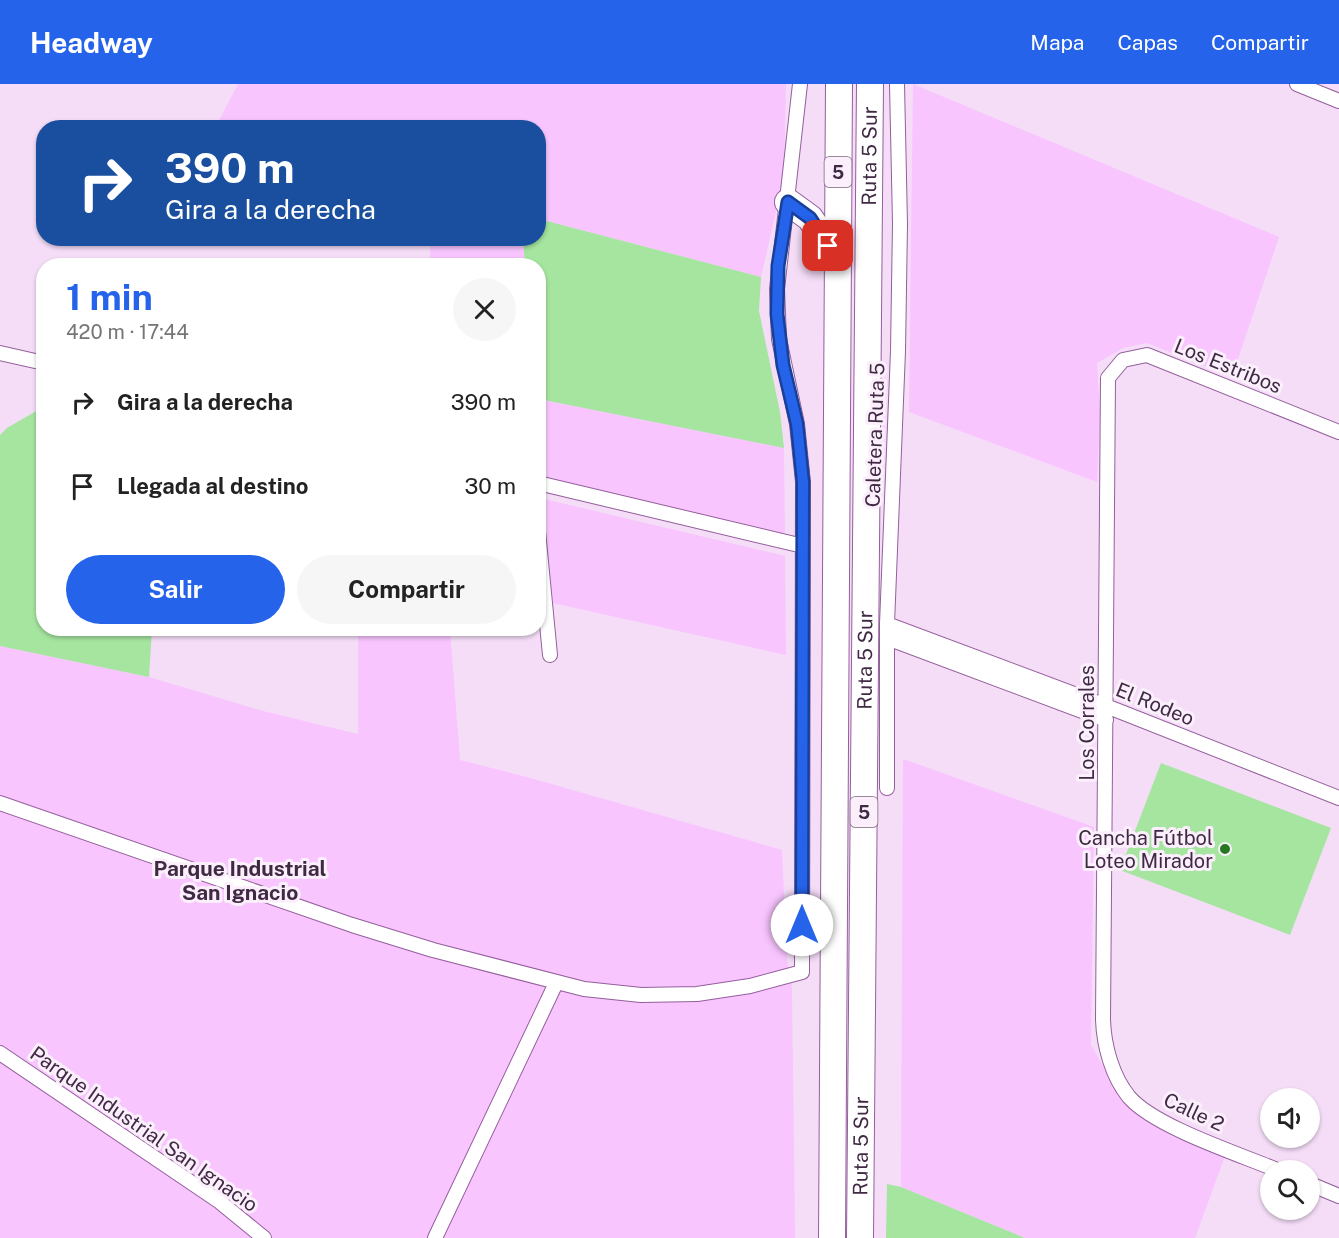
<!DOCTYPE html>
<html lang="es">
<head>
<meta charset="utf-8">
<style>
  :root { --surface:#fff; --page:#f6f6f6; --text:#222; --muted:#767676; --accent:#2563eb }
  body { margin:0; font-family:"Public Sans",sans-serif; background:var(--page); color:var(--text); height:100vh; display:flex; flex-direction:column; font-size:22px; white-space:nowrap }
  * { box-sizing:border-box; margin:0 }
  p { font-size:20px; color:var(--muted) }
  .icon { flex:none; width:33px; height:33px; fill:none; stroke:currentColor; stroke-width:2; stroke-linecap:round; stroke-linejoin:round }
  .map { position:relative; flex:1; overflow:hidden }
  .side { position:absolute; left:36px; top:174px; width:510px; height:378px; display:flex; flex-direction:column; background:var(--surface); border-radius:24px; box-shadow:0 2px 4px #0004 }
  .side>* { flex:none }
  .hud { position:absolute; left:36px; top:36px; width:510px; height:126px; border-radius:24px; box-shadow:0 2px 4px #0004; background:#1a4fa0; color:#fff; overflow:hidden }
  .tools { position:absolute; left:1260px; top:1004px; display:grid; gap:12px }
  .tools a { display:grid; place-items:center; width:60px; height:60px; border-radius:50%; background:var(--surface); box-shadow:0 2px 4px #0004; font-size:30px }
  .pin { position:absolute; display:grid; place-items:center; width:51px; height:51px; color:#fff; margin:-26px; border-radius:12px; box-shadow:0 3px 9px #0006 }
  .me { position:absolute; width:66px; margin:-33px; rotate:0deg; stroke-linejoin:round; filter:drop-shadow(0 0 4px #0008) }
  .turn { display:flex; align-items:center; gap:21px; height:126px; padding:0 30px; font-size:27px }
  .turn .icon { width:78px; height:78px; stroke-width:2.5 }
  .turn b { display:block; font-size:42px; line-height:51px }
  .round { display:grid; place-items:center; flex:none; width:63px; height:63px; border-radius:32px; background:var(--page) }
  .head { display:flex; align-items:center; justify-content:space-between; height:102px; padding:0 30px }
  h1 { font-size:36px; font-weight:700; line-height:45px; color:var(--accent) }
  .primary-button { display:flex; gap:12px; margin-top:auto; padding:12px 30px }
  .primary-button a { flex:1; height:69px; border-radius:36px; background:var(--accent); color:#fff; font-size:24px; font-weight:700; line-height:69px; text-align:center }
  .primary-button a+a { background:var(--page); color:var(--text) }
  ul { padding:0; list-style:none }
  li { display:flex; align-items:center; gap:18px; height:84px; padding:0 30px }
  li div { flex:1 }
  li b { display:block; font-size:22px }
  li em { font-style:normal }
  header { display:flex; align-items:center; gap:36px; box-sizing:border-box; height:84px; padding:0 30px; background:var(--accent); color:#fff }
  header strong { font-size:28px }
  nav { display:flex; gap:33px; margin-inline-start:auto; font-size:21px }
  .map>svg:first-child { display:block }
</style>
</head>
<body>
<header>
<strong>Headway</strong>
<nav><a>Mapa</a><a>Capas</a><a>Compartir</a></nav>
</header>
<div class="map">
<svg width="1339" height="1154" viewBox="0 0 1339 1154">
  <rect width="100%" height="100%" fill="#f5ddf8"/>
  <!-- built -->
  <path fill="#f8c5fe" d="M238,0H786L784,93L761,193L539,135L538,44H215Z
    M913,0L1279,153L1232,293L1147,259L1123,264L1097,279L1100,330L1097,398L909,328Z
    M430,155H523L526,181L430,182Z
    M539,315L784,364L785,457L544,393Z
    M540,414L785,472L786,571L553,519Z
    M358,545H450L460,676L534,695L782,766L787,876L792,903L795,1154H0V562L149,593L263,627L358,650Z
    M903,675L1094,743L1091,961L1121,1013L1145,1036L1173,1053L1225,1072L1195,1154H1025L901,1103Z"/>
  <!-- green -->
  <path fill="#a5e59f" d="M539,135L761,193L759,227L780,328L784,364L539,315L538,182L525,181L523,155L538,154Z
    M43,323L44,544L152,545L149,593L0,562V351L7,344Z
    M1161,679L1331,744L1290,851L1120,786Z
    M887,1100L901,1103L1025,1154H886Z"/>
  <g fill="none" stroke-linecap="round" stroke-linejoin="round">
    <!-- street casing -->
    <g stroke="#945f9c" stroke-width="16">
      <path id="street" d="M1297,0L1339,17
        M0,269L44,279
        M538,399L803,462
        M538,447L550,571
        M887,540L1106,622L1339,714
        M887,554L1106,636
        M887,704V540L898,267L900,140L897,0
        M0,719L352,841L433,866L584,905L641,911L697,910L750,902L802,888L803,398L797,340L779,255L777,205L800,0
        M0,969L220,1118L264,1154
        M1277,1086C1239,1070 1155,1043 1129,1013C1112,992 1104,962 1103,936L1108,294L1123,276L1147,271L1339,348
        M1310,1100L1339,1112
        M435,1154L556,899"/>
    </g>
    <!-- highway casing -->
    <g stroke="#945f9c" stroke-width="28">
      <g id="highway">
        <path d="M788,118L810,134L838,175"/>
        <path d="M832,1154L839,0"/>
        <path id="s1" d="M860,1154L870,0"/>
      </g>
    </g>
    <!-- street -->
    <use href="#street" stroke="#fff" stroke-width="14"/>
    <!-- highway -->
    <use href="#highway" stroke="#fff" stroke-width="26"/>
  </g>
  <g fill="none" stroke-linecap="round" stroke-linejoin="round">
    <!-- route casing -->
    <g stroke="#184099" stroke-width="15">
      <path id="route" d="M802,841L803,398L797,340L783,281L777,230L778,182L788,118L810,134L828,162"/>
    </g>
    <!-- route -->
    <use href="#route" stroke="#2563eb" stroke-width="10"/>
  </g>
  <!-- markers -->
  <circle fill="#257721" stroke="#fbeffc" stroke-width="2" cx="1225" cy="765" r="6"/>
  <g text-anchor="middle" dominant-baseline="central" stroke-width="6" stroke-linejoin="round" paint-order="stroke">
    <!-- shield labels -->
    <g fill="#fbeffc" stroke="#78647a" stroke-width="1.5">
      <rect x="824.5" y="73" width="27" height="30" rx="4.5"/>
      <rect x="850.5" y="713" width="27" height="30" rx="4.5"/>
    </g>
    <g font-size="18" font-weight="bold" fill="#402943">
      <text x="838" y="88">5</text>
      <text x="864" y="728">5</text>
    </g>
    <!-- street labels -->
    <g font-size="20" fill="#402943" stroke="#fbeffc">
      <text stroke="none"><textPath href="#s1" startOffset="1082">Ruta 5 Sur</textPath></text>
      <text transform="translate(1228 282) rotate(22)">Los Estribos</text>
      <text transform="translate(875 351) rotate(-88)">Caletera Ruta 5</text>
      <text stroke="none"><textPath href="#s1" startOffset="578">Ruta 5 Sur</textPath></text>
      <text transform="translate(1155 620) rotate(22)">El Rodeo</text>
      <text transform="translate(1087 639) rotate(-90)">Los Corrales</text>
      <text transform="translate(1194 1028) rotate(25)">Calle 2</text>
      <text transform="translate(144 1045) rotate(35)">Parque Industrial San Ignacio</text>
      <text stroke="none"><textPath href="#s1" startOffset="92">Ruta 5 Sur</textPath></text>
    </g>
    <!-- poi labels -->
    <g font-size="20" fill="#402943" stroke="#fbeffc" text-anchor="end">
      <text x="1213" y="754">Cancha Fútbol<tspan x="1213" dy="23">Loteo Mirador</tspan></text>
    </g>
    <!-- neighbourhood labels -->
    <g font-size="21" font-weight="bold" fill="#402943" stroke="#fbeffc">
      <text x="240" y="784">Parque Industrial<tspan x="240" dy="24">San Ignacio</tspan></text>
    </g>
  </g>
</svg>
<div class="tools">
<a><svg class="icon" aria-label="sound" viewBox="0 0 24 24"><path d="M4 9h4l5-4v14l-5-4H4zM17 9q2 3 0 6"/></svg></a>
<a><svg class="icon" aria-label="search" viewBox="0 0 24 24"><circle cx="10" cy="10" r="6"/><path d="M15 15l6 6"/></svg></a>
</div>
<div class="pin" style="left:828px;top:162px;background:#d93025"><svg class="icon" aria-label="arrive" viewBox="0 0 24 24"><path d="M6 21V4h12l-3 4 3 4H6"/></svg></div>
<svg class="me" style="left:802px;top:841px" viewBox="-20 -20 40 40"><circle r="19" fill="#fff"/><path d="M0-13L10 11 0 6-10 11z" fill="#2563eb"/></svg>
<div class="hud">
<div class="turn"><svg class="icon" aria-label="right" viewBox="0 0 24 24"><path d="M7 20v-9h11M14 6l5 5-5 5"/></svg><div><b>390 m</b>Gira a la derecha</div></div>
</div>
<section class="side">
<div class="head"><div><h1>1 min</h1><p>420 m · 17:44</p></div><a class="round"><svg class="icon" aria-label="close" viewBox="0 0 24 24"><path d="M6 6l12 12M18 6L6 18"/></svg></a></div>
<ul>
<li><svg class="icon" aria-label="right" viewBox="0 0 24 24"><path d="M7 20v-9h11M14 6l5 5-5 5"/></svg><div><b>Gira a la derecha</b></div><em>390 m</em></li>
<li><svg class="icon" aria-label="arrive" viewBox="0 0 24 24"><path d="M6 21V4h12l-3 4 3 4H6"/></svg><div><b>Llegada al destino</b></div><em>30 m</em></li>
</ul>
<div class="primary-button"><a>Salir</a><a>Compartir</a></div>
</section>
</div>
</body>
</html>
